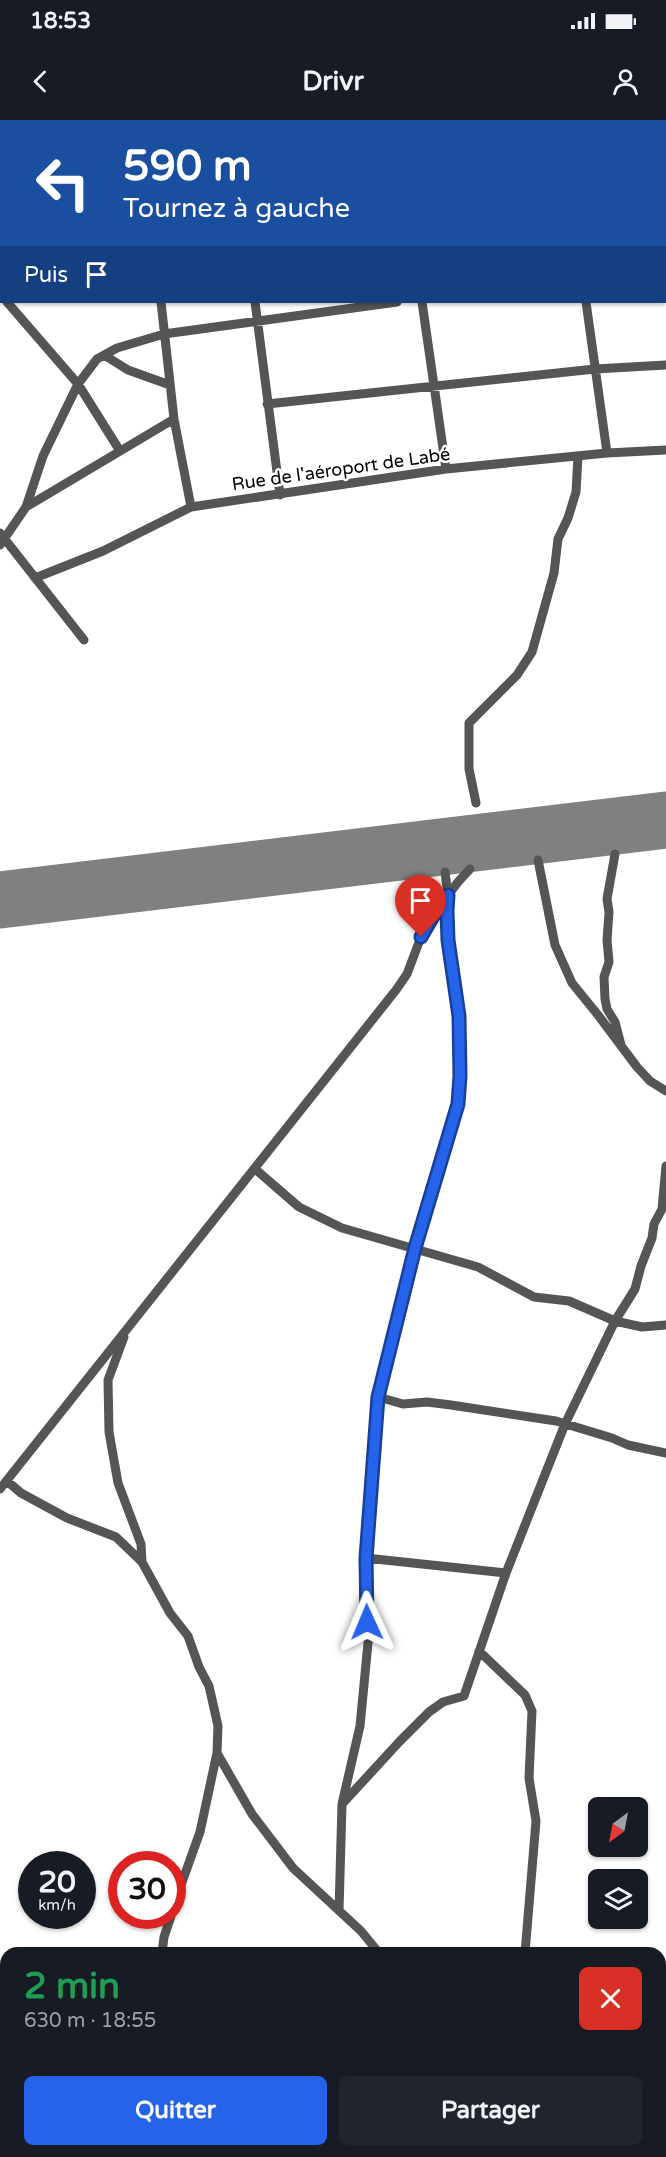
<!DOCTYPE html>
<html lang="fr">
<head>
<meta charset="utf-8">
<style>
  :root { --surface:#171b24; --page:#20242c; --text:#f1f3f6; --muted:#9ea1a6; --accent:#2563eb }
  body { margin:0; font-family:"Varela Round",sans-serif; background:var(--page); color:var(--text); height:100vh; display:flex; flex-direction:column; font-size:22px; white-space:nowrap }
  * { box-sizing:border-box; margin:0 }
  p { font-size:20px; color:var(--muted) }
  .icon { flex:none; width:33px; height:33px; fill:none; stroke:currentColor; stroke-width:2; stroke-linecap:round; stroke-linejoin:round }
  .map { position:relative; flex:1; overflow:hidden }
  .side { position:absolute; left:0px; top:1827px; width:666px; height:210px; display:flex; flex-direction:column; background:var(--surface); border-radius:18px 18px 0 0; box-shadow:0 2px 4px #0004 }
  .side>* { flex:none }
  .hud { position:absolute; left:0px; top:0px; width:666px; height:183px; box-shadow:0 2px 4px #0004; background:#1a4fa0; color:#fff; overflow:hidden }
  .needle { width:39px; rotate:212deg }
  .controls { position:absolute; left:588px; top:1677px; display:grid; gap:12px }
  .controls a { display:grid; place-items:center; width:60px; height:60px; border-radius:9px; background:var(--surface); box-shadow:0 2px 4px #0004; font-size:30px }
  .speed { position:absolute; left:18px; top:1731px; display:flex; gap:12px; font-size:30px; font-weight:700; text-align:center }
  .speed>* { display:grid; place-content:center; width:78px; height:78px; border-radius:50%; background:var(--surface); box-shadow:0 2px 4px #0004; line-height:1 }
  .speed small { font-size:15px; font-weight:400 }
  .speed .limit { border:9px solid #d22; background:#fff; color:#111 }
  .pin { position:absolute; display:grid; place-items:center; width:51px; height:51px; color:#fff; margin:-62px -26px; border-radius:50% 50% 50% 0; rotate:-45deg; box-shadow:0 0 6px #0007 }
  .pin .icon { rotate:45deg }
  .me { position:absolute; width:66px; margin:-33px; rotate:359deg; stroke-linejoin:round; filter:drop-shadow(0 0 4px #0008) }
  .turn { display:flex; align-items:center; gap:21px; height:126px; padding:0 24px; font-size:27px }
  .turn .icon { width:78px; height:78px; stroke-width:2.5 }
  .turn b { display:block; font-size:42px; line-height:51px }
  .then { display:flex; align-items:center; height:57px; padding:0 24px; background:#0003; gap:12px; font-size:22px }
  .round { display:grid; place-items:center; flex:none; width:63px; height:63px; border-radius:9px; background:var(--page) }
  .head { display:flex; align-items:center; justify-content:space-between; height:102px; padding:0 24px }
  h1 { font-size:36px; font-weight:700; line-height:45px; color:#1e9e55 }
  .action { display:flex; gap:12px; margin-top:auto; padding:12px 24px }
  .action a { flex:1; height:69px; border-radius:9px; background:var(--accent); color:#fff; font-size:24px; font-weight:700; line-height:69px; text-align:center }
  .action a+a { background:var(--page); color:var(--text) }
  .status { display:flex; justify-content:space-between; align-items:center; height:42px; padding:0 30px; background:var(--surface); direction:ltr }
  .status svg { height:16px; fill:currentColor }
  header { display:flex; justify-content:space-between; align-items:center; height:78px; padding:0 24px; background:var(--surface); font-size:27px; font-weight:700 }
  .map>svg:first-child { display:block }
</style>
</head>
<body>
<div class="status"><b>18:53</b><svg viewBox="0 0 49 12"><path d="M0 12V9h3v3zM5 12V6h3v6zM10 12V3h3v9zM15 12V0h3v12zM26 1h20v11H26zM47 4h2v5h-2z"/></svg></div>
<header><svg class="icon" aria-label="back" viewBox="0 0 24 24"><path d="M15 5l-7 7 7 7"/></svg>Drivr<svg class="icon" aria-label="person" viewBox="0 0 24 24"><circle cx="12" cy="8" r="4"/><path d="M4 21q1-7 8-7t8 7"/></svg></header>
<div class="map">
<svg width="666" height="2037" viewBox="0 0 666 2037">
  <rect width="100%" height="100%" fill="#fff"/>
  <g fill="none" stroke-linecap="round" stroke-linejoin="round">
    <!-- runway -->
    <path stroke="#808080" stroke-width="57" d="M0,780L666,700"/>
    <!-- minor -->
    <path stroke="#555" stroke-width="9" d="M121,0V2
      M230,0L231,2
      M561,0L562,2
      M59,2L61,0
      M192,2L202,0
      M385,2L397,0
      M0,54L2,53
      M664,56H666
      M664,144L666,143
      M0,162H2
      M0,174L2,175
      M7,182L78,264L120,331
      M161,182L174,299L191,387
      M255,182L280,375
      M422,182L446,349
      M586,182L607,333
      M104,235L128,250L170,265
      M267,284L595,249L666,245
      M26,387L43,336L78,264L97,239L117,228L164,214L397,182
      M0,413L84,520
      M0,425L26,387L174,299
      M35,458L103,431L191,387L446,349L607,333L666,330
      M476,683L469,649V603L517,555L532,532L554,453L558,419L568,398L576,372L578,336
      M615,734L607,779L609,792L607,820L609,842L604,857L605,879L607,889L615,902L621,925
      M538,740L555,825L572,863L598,895L637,947L650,961L666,971
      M255,1049L299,1087L342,1108L478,1147L534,1177L569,1181L615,1201L642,1207L666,1205
      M124,1217L108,1260L109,1312L118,1363L141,1424L142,1442L170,1493L188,1516L199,1547L209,1566L218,1606L217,1633L252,1694L293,1748L361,1811L379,1833
      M378,1277L403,1284L427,1282L451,1285L556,1301L612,1318L628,1325L666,1333
      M7,1361L21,1373L67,1398L116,1417L142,1442
      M0,1369L396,870L407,854L421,817L433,795L458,762L470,749
      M366,1438L506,1453
      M479,1531L525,1575L532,1591L529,1658L536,1701L525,1833
      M343,1683L400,1621L429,1592L443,1582L464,1576L506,1453L565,1304L615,1201L635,1169L641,1146L652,1118L654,1104L662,1089L666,1046
      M172,1790L200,1712L217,1633
      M339,1791L342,1684L360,1606L368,1523L366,1438L378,1277L415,1128L458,984L460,956L459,896L448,820L447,791L448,775L445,752
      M162,1833L164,1817L171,1796
      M155,2037V2031"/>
  </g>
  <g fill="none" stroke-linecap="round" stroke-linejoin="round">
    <!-- route casing -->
    <g stroke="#184099" stroke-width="15">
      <path id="route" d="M367,1502L366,1438L378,1277L415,1128L458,984L460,956L459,896L448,820L447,791L448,775L440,784L421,817"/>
    </g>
    <!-- route -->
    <use href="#route" stroke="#2563eb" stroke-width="10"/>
  </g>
  <g text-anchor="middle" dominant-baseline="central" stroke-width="5" stroke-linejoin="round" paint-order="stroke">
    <!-- street labels -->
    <g font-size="18" fill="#000" stroke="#fff">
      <text transform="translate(341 349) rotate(-8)">Rue de l'aéroport de Labé</text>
    </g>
  </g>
</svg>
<div class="controls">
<a><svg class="needle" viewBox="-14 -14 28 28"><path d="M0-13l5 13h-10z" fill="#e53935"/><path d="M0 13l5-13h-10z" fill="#9ea1a6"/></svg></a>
<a><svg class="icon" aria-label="layers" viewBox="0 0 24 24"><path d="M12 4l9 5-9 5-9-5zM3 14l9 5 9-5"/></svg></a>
</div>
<div class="speed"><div>20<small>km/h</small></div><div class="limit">30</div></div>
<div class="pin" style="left:421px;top:817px;background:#d93025"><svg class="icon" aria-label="arrive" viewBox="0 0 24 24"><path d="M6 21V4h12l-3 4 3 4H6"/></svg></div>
<svg class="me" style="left:367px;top:1502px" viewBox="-20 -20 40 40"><path d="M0-17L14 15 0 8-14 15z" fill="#2563eb" stroke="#fff" stroke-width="4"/></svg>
<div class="hud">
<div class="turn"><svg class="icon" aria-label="left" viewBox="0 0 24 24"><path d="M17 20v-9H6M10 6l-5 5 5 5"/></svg><div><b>590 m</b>Tournez à gauche</div></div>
<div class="then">Puis<svg class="icon" aria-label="arrive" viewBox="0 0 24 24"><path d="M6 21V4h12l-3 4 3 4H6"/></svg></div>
</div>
<section class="side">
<div class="head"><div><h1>2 min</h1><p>630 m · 18:55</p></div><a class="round" style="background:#d93025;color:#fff"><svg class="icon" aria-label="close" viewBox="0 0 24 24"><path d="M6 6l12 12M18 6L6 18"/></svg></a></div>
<div class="action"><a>Quitter</a><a>Partager</a></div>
</section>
</div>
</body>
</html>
